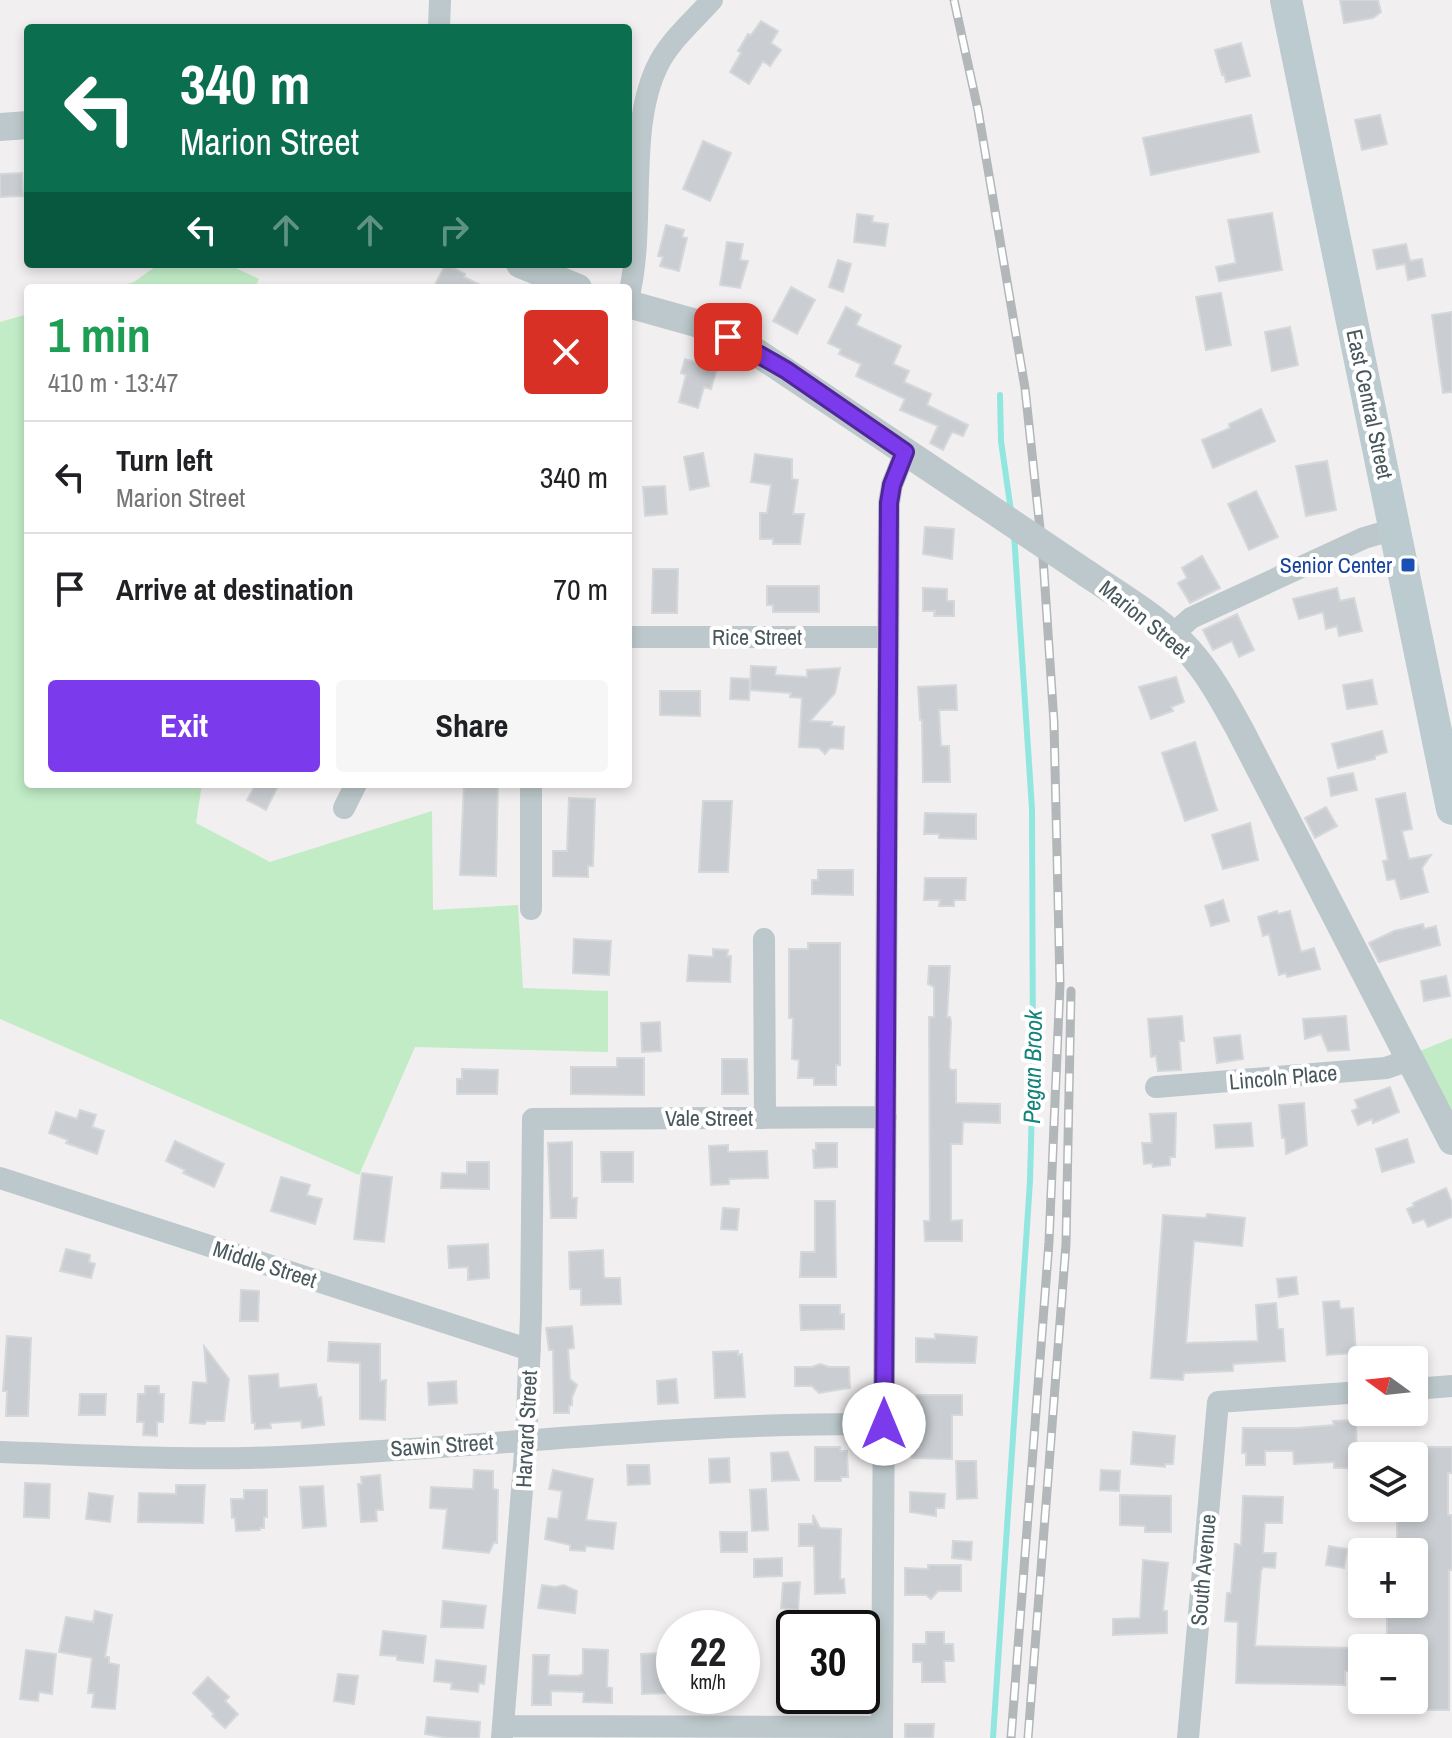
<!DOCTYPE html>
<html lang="en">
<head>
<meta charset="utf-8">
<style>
  :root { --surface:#fff; --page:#f6f6f6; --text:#202124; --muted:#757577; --line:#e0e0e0; --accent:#7c3aed }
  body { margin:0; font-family:"Archivo Narrow",sans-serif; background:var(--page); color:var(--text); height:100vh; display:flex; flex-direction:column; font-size:30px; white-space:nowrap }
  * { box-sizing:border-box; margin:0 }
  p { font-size:26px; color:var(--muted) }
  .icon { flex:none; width:44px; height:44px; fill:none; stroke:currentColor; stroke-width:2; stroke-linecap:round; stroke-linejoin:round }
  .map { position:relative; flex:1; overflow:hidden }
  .panel { position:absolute; left:24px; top:284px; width:608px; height:504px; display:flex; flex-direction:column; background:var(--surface); border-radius:8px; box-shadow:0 4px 12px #0003 }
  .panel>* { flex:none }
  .top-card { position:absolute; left:24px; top:24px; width:608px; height:244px; border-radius:8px; box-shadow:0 4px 12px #0003; background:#0b6e4f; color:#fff; overflow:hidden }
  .needle { width:52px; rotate:285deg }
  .controls { position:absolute; left:1348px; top:1346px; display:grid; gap:16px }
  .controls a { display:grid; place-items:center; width:80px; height:80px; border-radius:8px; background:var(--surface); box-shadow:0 4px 12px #0003; font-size:40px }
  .speed { position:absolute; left:656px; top:1610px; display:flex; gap:16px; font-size:40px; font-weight:700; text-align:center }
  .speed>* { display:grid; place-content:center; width:104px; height:104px; border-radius:50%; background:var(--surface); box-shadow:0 4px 12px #0003; line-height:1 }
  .speed small { font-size:20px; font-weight:400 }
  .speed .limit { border:4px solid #111; border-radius:12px; background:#fff; color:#111 }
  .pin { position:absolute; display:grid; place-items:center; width:68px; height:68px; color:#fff; margin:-34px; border-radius:16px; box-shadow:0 4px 12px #0006 }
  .me { position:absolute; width:88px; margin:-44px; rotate:0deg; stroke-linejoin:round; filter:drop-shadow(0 0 6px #0008) }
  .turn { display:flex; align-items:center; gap:28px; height:168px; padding:0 24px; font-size:36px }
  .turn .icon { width:104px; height:104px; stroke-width:2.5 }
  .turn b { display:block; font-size:56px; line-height:68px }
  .lanes { display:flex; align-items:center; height:76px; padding:0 24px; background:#0003; justify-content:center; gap:40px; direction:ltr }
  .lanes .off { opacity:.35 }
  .round { display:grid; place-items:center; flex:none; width:84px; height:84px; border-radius:8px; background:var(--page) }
  .overview { display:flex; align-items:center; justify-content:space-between; height:136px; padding:0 24px }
  h1 { font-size:48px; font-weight:700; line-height:60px; color:#1e9e55 }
  .button { display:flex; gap:16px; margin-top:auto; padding:16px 24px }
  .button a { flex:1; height:92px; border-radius:8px; background:var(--accent); color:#fff; font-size:32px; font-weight:700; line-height:92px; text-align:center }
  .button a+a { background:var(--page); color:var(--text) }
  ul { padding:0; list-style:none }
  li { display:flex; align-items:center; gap:24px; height:112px; padding:0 24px; border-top:2px solid var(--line) }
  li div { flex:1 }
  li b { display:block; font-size:30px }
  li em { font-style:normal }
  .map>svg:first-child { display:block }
</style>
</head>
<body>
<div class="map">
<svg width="1452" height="1738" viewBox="0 0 1452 1738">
  <rect width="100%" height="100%" fill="#f2eff0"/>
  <!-- green -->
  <path fill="#c1ecc6" d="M159,264H227L259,279L255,288H113L134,282Z
    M28,314V784H202L196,823L270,862L432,811L433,910L518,905L523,988L608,991V1052L415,1047L359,1175L0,1019V322Z
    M1452,1038V1113L1420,1051Z"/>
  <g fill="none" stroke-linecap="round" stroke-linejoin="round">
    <!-- stream -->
    <path stroke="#91e6e0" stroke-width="6" d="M1000,395L1001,441L1011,511
      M993,1738L1030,1181L1033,1067L1032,809L1014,534"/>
  </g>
  <!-- building -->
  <path fill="#caced2" stroke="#d4d8da" stroke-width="2" d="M1340,0H1378L1381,12L1373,18L1344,23Z
    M761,21L778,31L771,43L781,50L770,66L763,61L749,84L730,72L741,53L738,51L748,34L751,35Z
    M1241,43L1250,76L1226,82L1224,74L1222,75L1215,50Z
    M1251,115L1259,152L1151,175L1143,138Z
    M1380,115L1387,144L1362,150L1355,120Z
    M703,141L731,153L710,201L683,189Z
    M22,173L23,196L0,197V174Z
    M1272,213L1282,270L1219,281L1216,267L1236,263L1228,220Z
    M857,214L873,216L872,222L888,224L885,246L854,242Z
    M666,225L684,230L682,237L687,238L679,271L660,266L663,257L658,256Z
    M727,242L743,244L740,260L748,261L740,288L720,285Z
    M1406,244L1410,261L1422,259L1425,276L1408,280L1405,264L1377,269L1373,250Z
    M838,260L851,264L843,292L829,287Z
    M446,264L465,274L464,277L486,288H433Z
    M791,287L815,300L797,334L773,321Z
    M1221,293L1231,345L1206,350L1196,297Z
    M846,307L861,315L856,325L901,346L893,364L909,371L904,382L931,394L927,405L968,425L963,436L952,432L943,450L930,443L938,426L900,410L905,399L856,376L861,364L839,354L841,349L828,343Z
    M1452,312V392L1443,393L1432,315Z
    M1290,327L1298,365L1272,371L1265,332Z
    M685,359L717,368L711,389L704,387L698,408L679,402L686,375L681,373Z
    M1261,409L1275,441L1213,468L1202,440L1230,428L1229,424Z
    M703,453L709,486L690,490L684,457Z
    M755,454L792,459V479L798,480L793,514H804L800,544H773V539H760V513H767L771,485L751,482Z
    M1327,461L1336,510L1306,516L1296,466Z
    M665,486L667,514L645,516L643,487Z
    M1256,491L1278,537L1249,550L1228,504Z
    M925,527L954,529L952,559L923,554Z
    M1202,556L1220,588L1190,603L1178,583L1187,578L1182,568Z
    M653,569H678L677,613H652Z
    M767,586H819V612H773V605H767Z
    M923,588L947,589V601H954V616H934L935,611H923Z
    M1337,588L1340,601L1354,598L1362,631L1339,636L1337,626L1326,629L1323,612L1299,619L1293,599Z
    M1237,614L1254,650L1239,657L1232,641L1213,650L1203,630Z
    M751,666L776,667L775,675L807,677V670L840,668L835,693L810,721L832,722L831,726L844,727L843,749L830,748L825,754L819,748L799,747L802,698L790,697L791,693L750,690Z
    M1176,677L1184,702L1171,707L1173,711L1151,719L1139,687Z
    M731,678L750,679L749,700L730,699Z
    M1372,680L1377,704L1347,709L1343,685Z
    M956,685L957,710H939L941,746H949L950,782H923L922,720H920L918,687Z
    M660,691H700V716L660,715Z
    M1382,731L1387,752L1375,756V759L1338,768L1332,744Z
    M1195,742L1217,810L1185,821L1162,753Z
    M1353,773L1357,790L1331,796L1328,778Z
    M256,784H279L266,810L247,800Z
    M464,784H498L496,876L460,875Z
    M1405,793L1412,829L1402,831L1409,859L1431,855L1422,868L1428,892L1401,899L1395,879L1387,880L1383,861L1388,860L1376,799Z
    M569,798L595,799L593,866H588V877L553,876V851H567Z
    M703,801H732L728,872H699Z
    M1326,807L1337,826L1315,838L1305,818Z
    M925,813L976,814V839L939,838V834H924Z
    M1250,823L1258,860L1223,869L1212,835Z
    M818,870H853V895L812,894V880H818Z
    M925,878H966L965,900H954V906H939L940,900H924Z
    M1223,900L1229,921L1211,926L1205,906Z
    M1277,911L1278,914L1290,911L1301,952L1314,948L1320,969L1287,977L1286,973L1279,975L1269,934L1263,936L1258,917Z
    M1423,924L1424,929L1436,926L1440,945L1379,962L1369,943L1394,931Z
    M574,939L611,941L609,975L573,973Z
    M808,943H840V1065H836V1085H814V1078H798L799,1060L792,1059L793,1018H789V949H808Z
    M713,949L728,950L727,956H731L730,982L687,981L689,955L713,957Z
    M929,966H950L947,1017H950L951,1022L949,1067L951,1070H956V1103L1000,1104V1123L963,1122L962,1144H951V1221L962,1220V1241H925L924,1221H930L929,1017H934V987L928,984Z
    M1446,976L1450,996L1424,1001L1421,981Z
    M1182,1016L1184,1041H1179L1181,1070L1158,1071L1156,1056L1151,1057L1148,1019Z
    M1346,1016L1349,1050L1328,1051L1321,1034L1305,1039L1303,1019Z
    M660,1022L661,1051L642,1052L641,1023Z
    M1240,1035L1243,1059L1217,1063L1214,1038Z
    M617,1058H644V1095L571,1094V1067H617Z
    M722,1059H747L748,1094H722Z
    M462,1069L498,1070L497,1094H457V1079H462Z
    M1390,1087L1399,1112L1373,1123L1372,1119L1358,1125L1352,1111L1358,1108L1355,1100Z
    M1304,1103L1307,1145L1286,1154L1285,1138H1282L1279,1105Z
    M80,1110L96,1115L92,1127L104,1131L97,1154L66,1143L68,1140L49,1133L56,1112L77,1119Z
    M1176,1113L1175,1157H1170V1165L1153,1167L1152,1163L1144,1164L1142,1143H1152L1150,1114Z
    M1251,1123L1253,1146L1216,1148L1214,1125Z
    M1407,1139L1414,1162L1382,1172L1376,1149Z
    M175,1141L224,1164L214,1187L183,1173L185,1170L166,1161Z
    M572,1142V1198H577L576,1218H551L548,1143Z
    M816,1143H837V1167L814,1168L813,1150H816Z
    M728,1145V1152L767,1151L768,1178L729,1179V1184L711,1185L709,1146Z
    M601,1152H633V1182H602Z
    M467,1162H489V1189L441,1188L442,1173L467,1174Z
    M362,1173L392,1177L384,1242L354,1239Z
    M281,1177L310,1185L307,1195L322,1199L315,1224L271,1211Z
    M1446,1188L1452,1203V1217L1428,1227L1424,1219L1413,1223L1407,1209L1414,1206L1413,1203Z
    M815,1201H835L836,1277H800L801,1252H815Z
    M723,1208L739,1209L737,1230L721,1229Z
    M1207,1214L1245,1218L1242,1246L1194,1241L1186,1343L1258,1341L1256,1305L1276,1303L1278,1329H1283L1285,1361L1233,1364V1371L1184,1373L1183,1380L1151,1378L1163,1215L1206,1218Z
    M488,1244L489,1278L468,1280V1267L449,1268L448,1246Z
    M66,1249L90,1255L89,1262L95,1264L91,1278L60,1271Z
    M603,1250L604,1278H620L621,1304L581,1305V1289H570L569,1252Z
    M1296,1277L1298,1294L1279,1297L1277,1279Z
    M241,1290L259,1291L258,1321H240Z
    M1339,1301L1340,1309L1353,1308L1356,1353L1327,1355L1323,1302Z
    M800,1305H840V1314H844V1329L801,1330Z
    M572,1326L574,1348L568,1349L570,1379L577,1385L572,1398V1405L569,1406V1413H554L553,1350H549L546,1328Z
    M935,1334L977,1337L975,1363L916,1362V1338L935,1339Z
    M7,1336L31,1338L28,1416H6L7,1391H3Z
    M329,1342L380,1344V1381L386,1380L385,1420L360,1419V1363L328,1361Z
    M204,1346L229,1379L224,1421H206L205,1424L190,1423L193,1382L207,1383Z
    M738,1351V1355L742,1354L745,1397L715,1398L713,1352Z
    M820,1364L829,1367H849L850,1388L819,1393L812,1386H795V1367H812Z
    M278,1374L279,1388L316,1384L318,1398L321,1397L324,1425L302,1428L301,1421L270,1423L271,1428L255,1429V1423H252L249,1376Z
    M676,1379L678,1403L658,1404L657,1381Z
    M456,1381L457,1403L429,1405L428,1383Z
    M145,1386H159V1394H164L163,1422H157V1436L143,1435L144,1422H137L138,1394H145Z
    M80,1394H106L105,1415H79Z
    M917,1395H962V1415H952V1459L912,1458V1435H917Z
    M1356,1420L1357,1464H1352V1468H1334V1462L1294,1464L1293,1451H1265V1465H1246V1453H1242L1243,1428H1297L1334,1425L1333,1421Z
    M1133,1432L1175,1436L1173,1464H1165V1467L1131,1464Z
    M815,1447H840V1451H847L848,1477H841V1481H815Z
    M1427,1447H1452V1473H1448V1515H1452V1570H1449V1710H1414V1648H1387V1604H1414V1552H1397V1508H1414V1485H1427Z
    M788,1452L799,1480L772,1481L771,1453Z
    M729,1458L730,1482L710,1483L709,1459Z
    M956,1461H976L977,1498L957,1499Z
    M627,1465H649L650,1484L628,1485Z
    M474,1470L493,1471V1489L498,1490L497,1543L494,1542L489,1553L443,1548L447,1509L430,1508L431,1487L473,1489Z
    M553,1470L593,1479L586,1520L616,1523L613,1549L586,1546L585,1551L570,1550V1545L545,1539L548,1518L558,1519L562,1491L549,1489Z
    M1101,1470L1120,1471L1119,1491L1100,1490Z
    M380,1475L383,1510H376L377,1521L361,1522L358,1484H362L361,1477Z
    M25,1483L50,1484L49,1518L24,1517Z
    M176,1485H205L203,1523L138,1522L139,1493L176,1494Z
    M323,1486L326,1526L303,1528L300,1487Z
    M766,1489L768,1530L752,1531L750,1490Z
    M244,1490H267V1517H264V1528H260V1530L236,1531L235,1518H232L231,1499H244Z
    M910,1492L945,1494L944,1508H936V1516L910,1512Z
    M89,1493L113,1496L110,1522L86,1519Z
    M1120,1495L1171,1496V1532H1145V1526L1120,1525Z
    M1243,1496L1283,1497L1282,1523H1265L1263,1553H1276L1275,1568L1263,1567L1261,1571L1255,1646L1359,1648V1672L1345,1671V1685L1236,1683L1238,1622L1225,1621L1227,1593H1231L1235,1544L1241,1545Z
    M813,1515L820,1528L841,1529L840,1579H844L845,1593L815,1594L814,1546H799V1524H813Z
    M720,1532H747V1552H721Z
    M953,1541L972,1542L971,1560L952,1558Z
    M1329,1546L1347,1549L1344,1568L1326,1565Z
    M782,1558V1576L754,1577V1559Z
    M1143,1560L1168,1563L1163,1611H1167V1633L1113,1635V1619L1140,1618Z
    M928,1565H961V1591H938L931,1599L926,1595H905V1568L928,1569Z
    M800,1582L798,1610L781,1608L783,1583Z
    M542,1585L555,1587L564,1585L577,1591L575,1613L538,1608Z
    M443,1601L486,1606L483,1628L441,1627Z
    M95,1611L112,1615L105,1657H109V1663L119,1665L115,1709L92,1707L94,1693H88L92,1658L59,1652L66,1617L93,1622Z
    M383,1631L426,1636L423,1663L397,1660V1656L380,1655Z
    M926,1632H944V1644H953L954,1661H944L945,1682H922V1662H913V1644H926Z
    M583,1649L608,1650L607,1687L612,1688V1703L583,1702L584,1692L551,1691V1705H532L533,1655H549L548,1675L578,1676L583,1674Z
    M26,1650L56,1654L52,1694L39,1692L38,1701L20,1699Z
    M664,1653L666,1693L642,1694L641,1654Z
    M436,1660L486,1666L484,1684L479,1683L478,1692L451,1689L452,1683L434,1681Z
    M338,1674L358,1676L354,1704L334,1701Z
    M208,1677L229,1697L225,1701L238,1714L225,1728L212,1716L214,1714L193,1693Z
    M427,1717L480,1722L479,1738H447L425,1734Z
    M905,1724H934L933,1738H905Z"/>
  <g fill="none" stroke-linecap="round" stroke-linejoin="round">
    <!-- minor -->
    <path stroke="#bcc8cb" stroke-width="22" d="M439,28L440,0
      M628,299C647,228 625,125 660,61C673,38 694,20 712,0
      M1172,635L1191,618L1364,538L1395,529
      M628,637H887
      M344,808L356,784
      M531,909V784
      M764,939L765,1118
      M1156,1087L1386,1068L1409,1060
      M0,1178L530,1350
      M1414,1389L1452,1386
      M0,1452C93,1455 186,1461 279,1457C480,1448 683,1422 884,1424
      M503,1726L882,1727
      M502,1738L526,1440L531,1316L533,1119L886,1117
      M882,1738L889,503L892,485L905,452
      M1188,1738L1218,1402L1362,1392"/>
    <!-- tertiary -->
    <path stroke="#bcc8cb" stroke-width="28" d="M0,127L28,125
      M520,264L578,288
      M628,304L696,323L756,352L982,503
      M1089,575C1123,598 1161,620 1188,650C1209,673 1224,701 1239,728L1452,1141"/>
    <!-- secondary -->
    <path stroke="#bccbd0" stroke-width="32" d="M1286,0L1452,809"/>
    <!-- rail casing -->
    <g stroke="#b2b7b9" stroke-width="9">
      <path id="rail" d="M954,0L978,110L1025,388L1043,557L1054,723L1060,984L1049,1242L1011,1738
        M1028,1738L1066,1244L1071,991"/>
    </g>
    <!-- rail -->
    <use href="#rail" stroke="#fff" stroke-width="6" stroke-dasharray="18" stroke-linecap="butt"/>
    <!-- tertiary-bridge -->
    <path stroke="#bcc8cb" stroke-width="28" d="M982,503L1089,575"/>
  </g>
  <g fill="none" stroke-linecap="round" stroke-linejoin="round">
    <!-- route casing -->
    <g stroke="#51269a" stroke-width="20">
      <path id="route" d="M728,337L786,370L905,452L892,485L889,503L884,1424"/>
    </g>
    <!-- route -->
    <use href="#route" stroke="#7c3aed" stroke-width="14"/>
  </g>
  <!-- markers -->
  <rect fill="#1a4fb4" stroke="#fff" stroke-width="3" x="1400" y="557" width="16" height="16" rx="4"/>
  <g text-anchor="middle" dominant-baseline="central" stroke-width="8" stroke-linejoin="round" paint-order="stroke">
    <!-- street labels -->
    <g font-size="22" fill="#49585c" stroke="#fff">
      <text transform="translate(1370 404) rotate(78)">East Central Street</text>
      <text transform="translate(1145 619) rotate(39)">Marion Street</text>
      <text x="757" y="637">Rice Street</text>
      <text transform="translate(1283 1077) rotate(-5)">Lincoln Place</text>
      <text x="709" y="1118">Vale Street</text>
      <text transform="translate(265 1264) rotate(18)">Middle Street</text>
      <text transform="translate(526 1429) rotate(-87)">Harvard Street</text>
      <text transform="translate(442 1445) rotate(-4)">Sawin Street</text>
      <text transform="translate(1203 1570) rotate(-85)">South Avenue</text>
    </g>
    <!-- transit labels -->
    <g font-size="22" fill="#164399" stroke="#fff" text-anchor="end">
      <text x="1392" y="565">Senior Center</text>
    </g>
    <!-- water labels -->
    <g font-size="24" font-style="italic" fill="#15847c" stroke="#fff">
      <text transform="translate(1032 1067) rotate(-89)">Pegan Brook</text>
    </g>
  </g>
</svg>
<div class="controls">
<a><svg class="needle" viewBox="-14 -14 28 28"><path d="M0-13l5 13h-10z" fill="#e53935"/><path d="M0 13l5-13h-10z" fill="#757577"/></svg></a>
<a><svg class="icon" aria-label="layers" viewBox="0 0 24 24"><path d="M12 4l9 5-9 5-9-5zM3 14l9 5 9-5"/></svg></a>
<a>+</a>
<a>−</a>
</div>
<div class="speed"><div>22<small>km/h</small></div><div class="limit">30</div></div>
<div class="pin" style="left:728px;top:337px;background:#d93025"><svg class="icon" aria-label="arrive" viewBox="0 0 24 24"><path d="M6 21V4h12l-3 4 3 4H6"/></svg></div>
<svg class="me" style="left:884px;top:1424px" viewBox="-20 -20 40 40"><circle r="19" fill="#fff"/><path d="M0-13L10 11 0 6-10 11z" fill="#7c3aed"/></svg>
<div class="top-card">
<div class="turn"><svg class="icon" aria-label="left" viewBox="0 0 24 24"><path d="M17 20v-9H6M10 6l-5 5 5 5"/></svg><div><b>340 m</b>Marion Street</div></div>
<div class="lanes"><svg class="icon" aria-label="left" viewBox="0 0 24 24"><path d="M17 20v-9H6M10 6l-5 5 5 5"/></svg><svg class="icon off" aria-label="ahead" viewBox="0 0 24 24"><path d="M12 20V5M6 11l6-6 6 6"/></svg><svg class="icon off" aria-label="ahead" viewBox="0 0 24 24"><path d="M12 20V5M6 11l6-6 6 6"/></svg><svg class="icon off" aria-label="right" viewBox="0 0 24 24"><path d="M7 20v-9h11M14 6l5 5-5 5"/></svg></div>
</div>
<section class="panel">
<div class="overview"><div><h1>1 min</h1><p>410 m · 13:47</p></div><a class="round" style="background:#d93025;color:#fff"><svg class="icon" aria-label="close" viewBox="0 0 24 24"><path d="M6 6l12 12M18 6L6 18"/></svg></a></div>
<ul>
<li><svg class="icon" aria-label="left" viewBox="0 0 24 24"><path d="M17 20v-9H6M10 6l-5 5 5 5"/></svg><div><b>Turn left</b><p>Marion Street</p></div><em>340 m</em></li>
<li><svg class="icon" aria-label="arrive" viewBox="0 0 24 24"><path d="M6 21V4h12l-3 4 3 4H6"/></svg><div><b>Arrive at destination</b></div><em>70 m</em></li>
</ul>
<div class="button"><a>Exit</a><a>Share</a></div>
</section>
</div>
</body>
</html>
